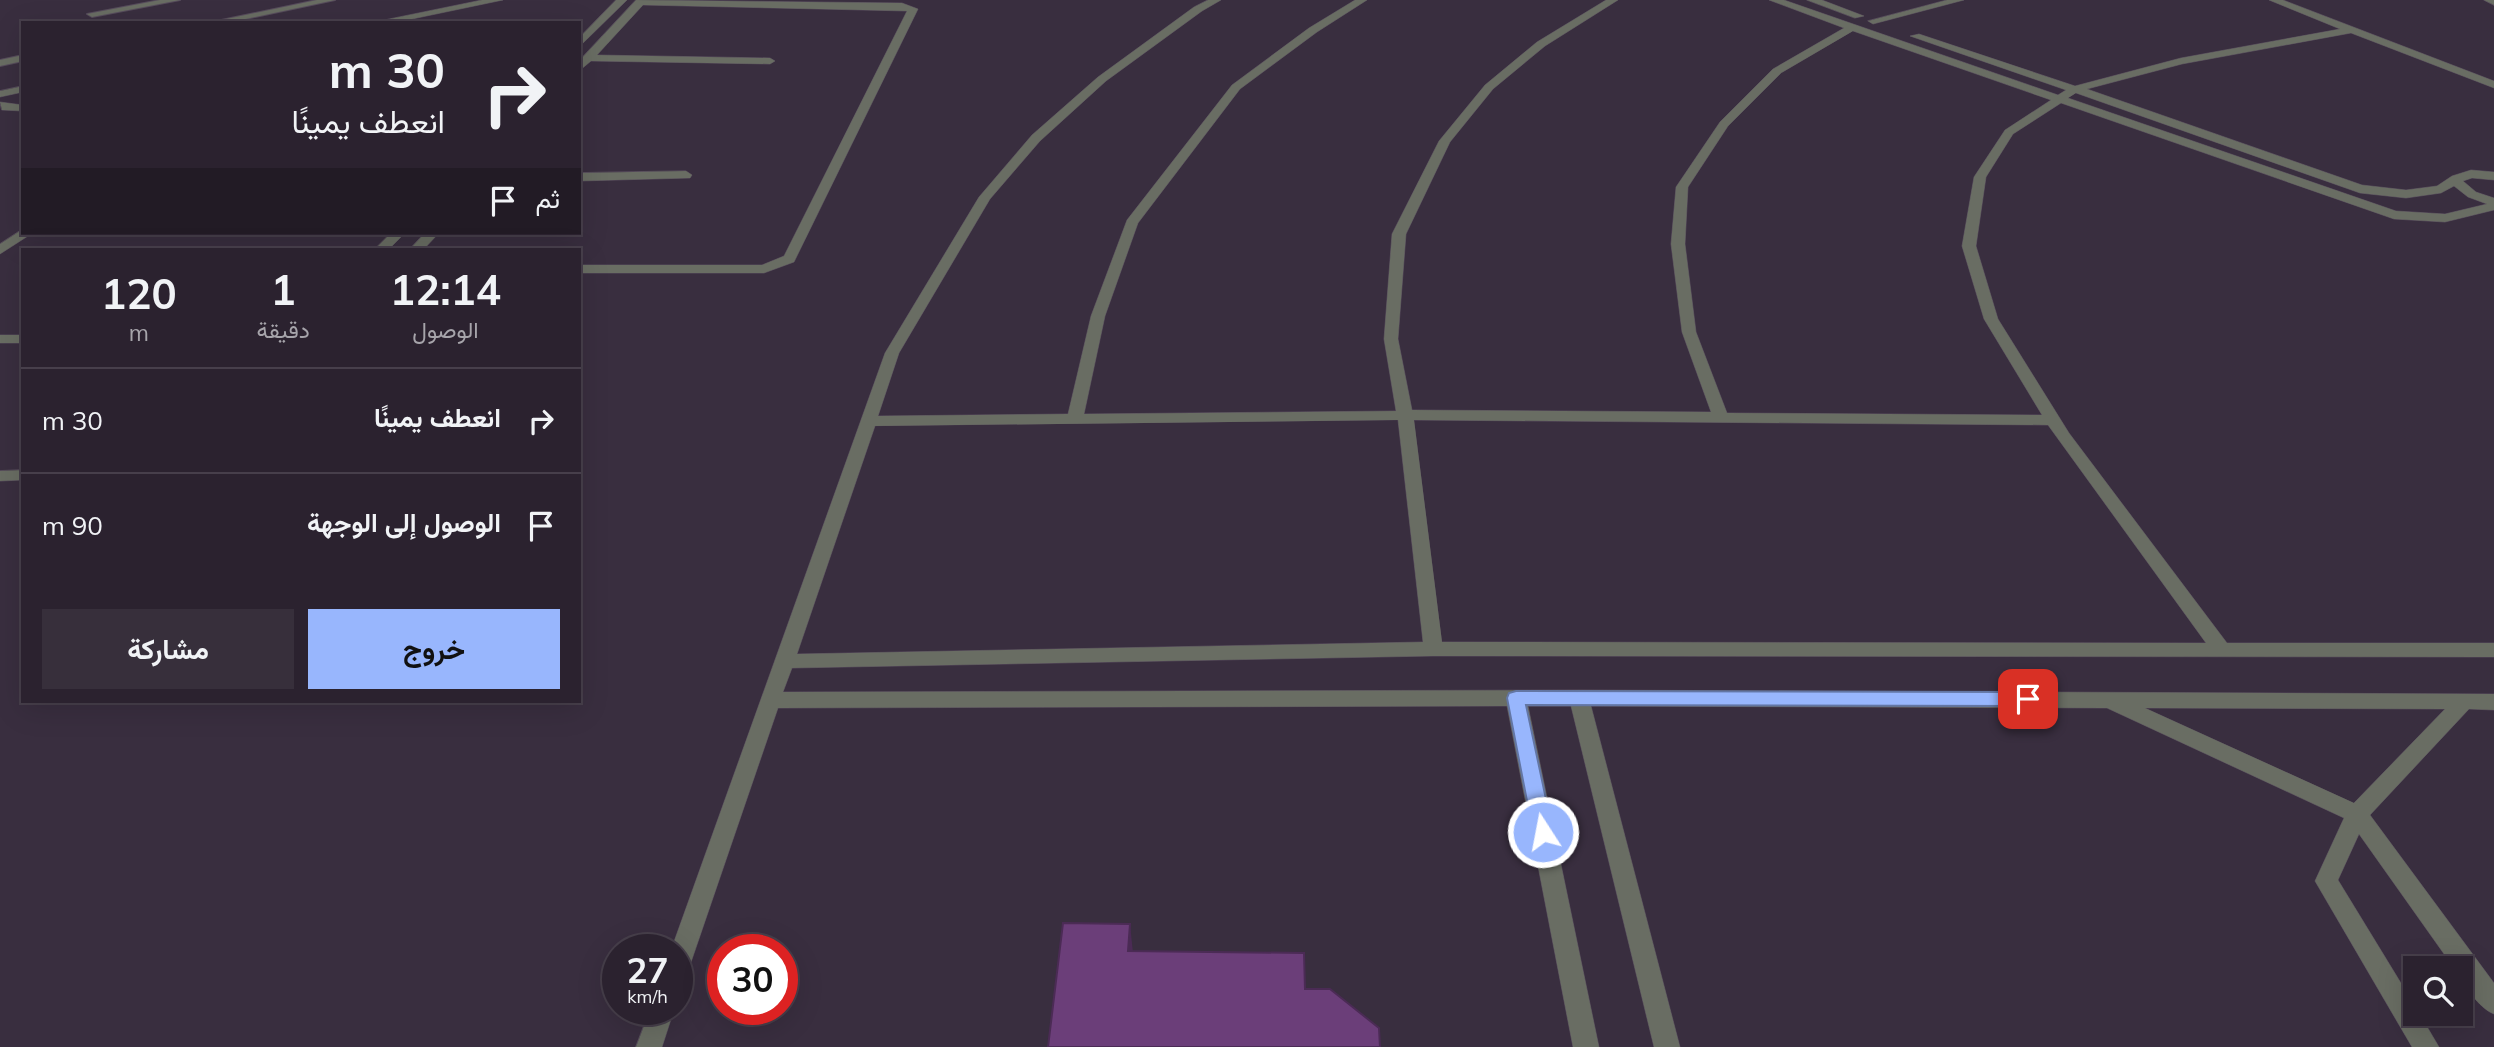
<!DOCTYPE html>
<html lang="ar">
<head>
<meta charset="utf-8">
<style>
  :root { --surface:#2b222f; --page:#372f3b; --text:#f1f3f6; --muted:#a6a4aa; --line:#473f4b; --accent:#98b6fd }
  body { margin:0; font-family:Mulish,Vazirmatn,sans-serif; background:var(--page); color:var(--text); direction:rtl; height:100vh; display:flex; flex-direction:column; font-size:26px; white-space:nowrap }
  * { box-sizing:border-box; margin:0 }
  p { font-size:23px; color:var(--muted) }
  .icon { flex:none; width:38px; height:38px; fill:none; stroke:currentColor; stroke-width:2; stroke-linecap:round; stroke-linejoin:round }
  .map { position:relative; flex:1; overflow:hidden; direction:ltr }
  .drawer { position:absolute; left:21px; top:248px; width:560px; height:455px; display:flex; flex-direction:column; background:var(--surface); border-radius:0px; box-shadow:0 7px 28px #0002,0 0 0 2px var(--line); direction:rtl }
  .drawer>* { flex:none }
  .banner { position:absolute; left:21px; top:21px; width:560px; height:214px; border-radius:0px; box-shadow:0 7px 28px #0002,0 0 0 2px var(--line); direction:rtl; background:#2b222f; color:var(--text); overflow:hidden }
  .buttons { position:absolute; left:2403px; top:956px; display:grid; gap:14px }
  .buttons a { display:grid; place-items:center; width:70px; height:70px; border-radius:0px; background:var(--surface); box-shadow:0 7px 28px #0002,0 0 0 2px var(--line); font-size:35px }
  .speed { position:absolute; left:602px; top:934px; display:flex; gap:14px; font-size:35px; font-weight:700; text-align:center }
  .speed>* { display:grid; place-content:center; width:91px; height:91px; border-radius:50%; background:var(--surface); box-shadow:0 7px 28px #0002,0 0 0 2px var(--line); line-height:1 }
  .speed small { font-size:18px; font-weight:400 }
  .speed .limit { border:10px solid #d22; background:#fff; color:#111 }
  .pin { position:absolute; display:grid; place-items:center; width:60px; height:60px; color:#fff; margin:-30px; border-radius:14px; box-shadow:0 4px 10px #0006 }
  .me { position:absolute; width:77px; margin:-38px; rotate:349deg; stroke-linejoin:round; filter:drop-shadow(0 0 5px #0008) }
  .turn { display:flex; align-items:center; gap:24px; height:147px; padding:0 21px; font-size:32px }
  .turn .icon { width:91px; height:91px; stroke-width:2.5 }
  .turn b { display:block; font-size:49px; line-height:60px }
  .then { display:flex; align-items:center; height:66px; padding:0 21px; background:#0003; gap:14px; font-size:26px }
  .eta { display:flex; justify-content:space-evenly; align-items:center; height:119px; text-align:center }
  .eta b { font-size:42px; font-weight:700; line-height:49px }
  .button { display:flex; gap:14px; margin-top:auto; padding:14px 21px }
  .button a { flex:1; height:80px; border-radius:0px; background:var(--accent); color:#111; font-size:28px; font-weight:700; line-height:80px; text-align:center }
  .button a+a { background:var(--page); color:var(--text) }
  ul { padding:0; list-style:none }
  li { display:flex; align-items:center; gap:21px; height:105px; padding:0 21px; border-top:2px solid var(--line) }
  li div { flex:1 }
  li b { display:block; font-size:26px }
  li em { font-style:normal }
  .map>svg:first-child { display:block }
</style>
</head>
<body>
<div class="map">
<svg width="2494" height="1047" viewBox="0 0 2494 1047">
  <rect width="100%" height="100%" fill="#392e3f"/>
  <g fill="none" stroke-linecap="round" stroke-linejoin="round">
    <!-- lane casing -->
    <g stroke="#574c5c" stroke-width="2">
      <path id="lane" d="M160,0H180L92,17L87,14Z
        M317,0H335L227,23H207Z
        M23,55V61L0,66V60Z"/>
    </g>
    <!-- street casing -->
    <g stroke="#574c5c" stroke-width="1">
      <path id="street" d="M482,0H503L393,23H370Z
        M616,0H627L579,47V38Z
        M636,0L902,3L918,9L794,262L764,273H579V265H762L784,256L907,11L643,5L597,55L770,58L775,61L770,64L591,61L579,71V61Z
        M1208,0H1221L1202,11L1106,81L1040,141L990,199L899,353L878,416L1068,414L1091,316L1127,220L1232,85L1309,28L1355,0H1367L1317,32L1240,89L1138,223L1105,316L1084,414L1396,411L1384,339L1392,234L1439,141L1485,85L1537,42L1606,0H1618L1545,46L1493,89L1450,142L1406,234L1398,339L1412,410L1711,412L1682,332L1671,244L1676,187L1720,122L1773,69L1844,28L1769,0H1784L2058,95L2066,90L1910,36L1919,34L2075,86L2181,58L2340,29L2269,0H2283L2494,81V88L2351,33L2182,64L2087,89L2362,185L2406,190L2437,186L2452,176L2471,170L2494,172V180L2472,178L2463,181L2476,192L2494,198V210L2445,222L2394,219L2061,103L2013,134L1986,177L1976,246L1998,319L2069,433L2227,643H2494V657L1433,656L792,668L783,692L1579,690L2494,694V710L2469,709L2370,815L2494,983V1014C2480,1009 2460,983 2460,968H2454L2359,834L2338,880L2415,1006V1013H2419L2439,1047H2412L2315,881L2344,818L2107,708L1591,706L1680,1047H1654L1571,706H1528L1599,1047H1573L1507,706L778,708L689,968L685,976L677,979V950H671L885,353L979,197L1032,135L1098,77L1194,7ZM1853,31L2051,100L2005,130L1974,177L1962,246L1984,319L2042,415L1727,413L1696,332L1685,244L1688,187L1728,126L1781,73ZM2076,93L2360,193L2406,198L2441,193L2454,186L2468,197L2487,204L2445,214L2396,211L2068,98ZM1398,420L1423,642L797,654L875,426ZM1414,420L2048,425L2206,643L1442,642ZM2145,708L2445,709L2354,803Z
        M1807,0H1822L1864,16L1855,18Z
        M1947,0H1964L1873,24L1868,21Z
        M2484,0H2494V5Z
        M23,86V92L0,97V91Z
        M0,102L23,105V111L2,110Z
        M686,171L692,175L690,178L579,181V173Z
        M23,229V233H29L28,236L0,254V244Z
        M391,233H405L388,250H374Z
        M425,233H439L423,250H409Z
        M0,335H23V343H0Z
        M23,470V480L0,481V471Z
        M650,1010H674L662,1047H636Z"/>
    </g>
    <!-- lane -->
    <use href="#lane" fill="#696d63" fill-rule="evenodd"/>
    <!-- street -->
    <use href="#street" fill="#696d63" fill-rule="evenodd"/>
  </g>
  <!-- shaded-wall -->
  <path fill="#4b2b55" d="M1130,924L1133,953L1128,951Z"/>
  <!-- building -->
  <path fill="#6b3e79" stroke="#4b2b55" stroke-width="2" d="M1063,923L1130,924L1128,951L1304,953L1305,989H1330L1379,1028L1380,1047H1048Z"/>
  <!-- route -->
  <path fill="#98b6fd" stroke="#6376a4" stroke-width="2" d="M1516,691L2028,692L2035,694L2037,699L2035,704L2028,706L1526,705L1553,832L1550,838L1543,841L1536,838L1533,832L1507,698L1509,693Z"/>
</svg>
<div class="buttons">
<a><svg class="icon" aria-label="search" viewBox="0 0 24 24"><circle cx="10" cy="10" r="6"/><path d="M15 15l6 6"/></svg></a>
</div>
<div class="speed"><div>27<small>km/h</small></div><div class="limit">30</div></div>
<div class="pin" style="left:2028px;top:699px;background:#d93025"><svg class="icon" aria-label="arrive" viewBox="0 0 24 24"><path d="M6 21V4h12l-3 4 3 4H6"/></svg></div>
<svg class="me" style="left:1543px;top:832px" viewBox="-20 -20 40 40"><circle r="17" fill="#98b6fd" stroke="#fff" stroke-width="3"/><path d="M0-11L8 9 0 5-8 9z" fill="#fff"/></svg>
<div class="banner">
<div class="turn"><svg class="icon" aria-label="right" viewBox="0 0 24 24"><path d="M7 20v-9h11M14 6l5 5-5 5"/></svg><div><b>30 m</b>انعطف يمينًا</div></div>
<div class="then">ثم<svg class="icon" aria-label="arrive" viewBox="0 0 24 24"><path d="M6 21V4h12l-3 4 3 4H6"/></svg></div>
</div>
<section class="drawer">
<div class="eta">
<div><b>12:14</b><p>الوصول</p></div>
<div><b>1</b><p>دقيقة</p></div>
<div><b>120</b><p>m</p></div>
</div>
<ul>
<li><svg class="icon" aria-label="right" viewBox="0 0 24 24"><path d="M7 20v-9h11M14 6l5 5-5 5"/></svg><div><b>انعطف يمينًا</b></div><em>30 m</em></li>
<li><svg class="icon" aria-label="arrive" viewBox="0 0 24 24"><path d="M6 21V4h12l-3 4 3 4H6"/></svg><div><b>الوصول إلى الوجهة</b></div><em>90 m</em></li>
</ul>
<div class="button"><a>خروج</a><a>مشاركة</a></div>
</section>
</div>
</body>
</html>
